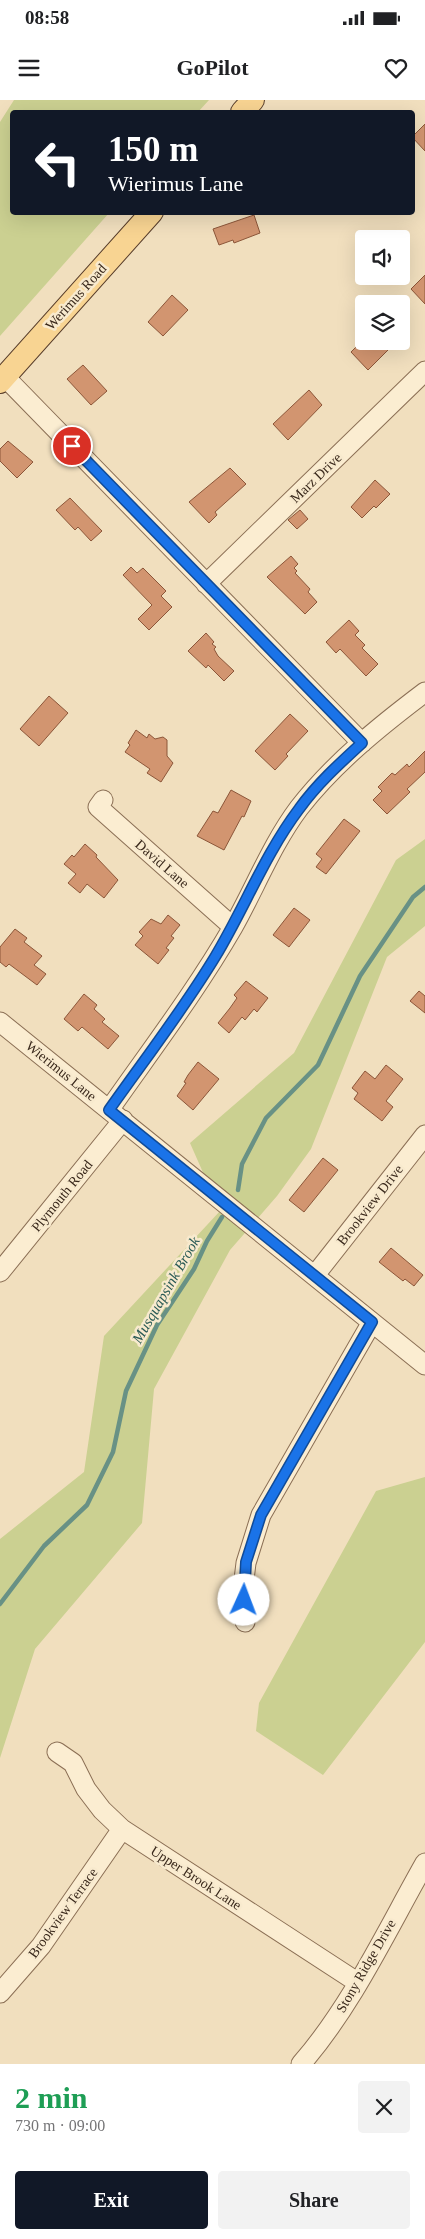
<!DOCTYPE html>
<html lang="en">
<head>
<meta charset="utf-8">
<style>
  :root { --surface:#fff; --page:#f2f2f2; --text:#202124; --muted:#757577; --accent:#111827 }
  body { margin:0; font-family:Georgia,serif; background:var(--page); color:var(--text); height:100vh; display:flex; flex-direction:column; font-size:19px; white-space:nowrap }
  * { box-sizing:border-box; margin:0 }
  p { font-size:16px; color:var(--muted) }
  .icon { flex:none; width:28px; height:28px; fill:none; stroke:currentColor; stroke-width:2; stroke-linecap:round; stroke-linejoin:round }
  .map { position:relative; height:1964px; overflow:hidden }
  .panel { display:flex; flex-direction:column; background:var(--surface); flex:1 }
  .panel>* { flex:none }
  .guide { position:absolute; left:10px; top:10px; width:405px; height:105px; border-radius:5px; box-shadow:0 5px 20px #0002; background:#111827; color:#fff; overflow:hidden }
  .controls { position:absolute; left:355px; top:130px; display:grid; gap:10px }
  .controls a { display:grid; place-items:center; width:55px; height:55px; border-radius:5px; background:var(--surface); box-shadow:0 5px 20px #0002; font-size:25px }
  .pin { position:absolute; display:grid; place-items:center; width:42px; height:42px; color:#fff; margin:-21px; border:2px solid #fff; border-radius:50%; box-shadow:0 1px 5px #0007 }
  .me { position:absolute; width:55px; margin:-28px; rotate:2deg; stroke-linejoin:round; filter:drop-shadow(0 0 4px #0008) }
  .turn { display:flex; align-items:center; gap:18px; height:105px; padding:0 15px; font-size:22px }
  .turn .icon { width:65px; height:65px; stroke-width:2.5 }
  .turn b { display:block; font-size:35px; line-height:42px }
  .round { display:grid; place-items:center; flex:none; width:52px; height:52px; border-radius:5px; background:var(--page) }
  .headline { display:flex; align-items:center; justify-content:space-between; height:85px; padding:0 15px }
  h1 { font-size:30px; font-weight:800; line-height:38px; color:#1e9e55 }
  .cta { display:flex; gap:10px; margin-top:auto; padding:10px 15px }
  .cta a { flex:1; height:58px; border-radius:5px; background:var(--accent); color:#fff; font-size:20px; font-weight:800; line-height:58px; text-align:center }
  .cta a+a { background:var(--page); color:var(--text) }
  .status { display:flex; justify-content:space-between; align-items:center; height:35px; padding:0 25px; background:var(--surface); direction:ltr }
  .status svg { height:14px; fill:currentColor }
  header { display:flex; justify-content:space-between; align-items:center; height:65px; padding:0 15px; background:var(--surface); font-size:22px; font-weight:800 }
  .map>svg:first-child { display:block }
</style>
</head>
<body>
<div class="status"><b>08:58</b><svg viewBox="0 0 49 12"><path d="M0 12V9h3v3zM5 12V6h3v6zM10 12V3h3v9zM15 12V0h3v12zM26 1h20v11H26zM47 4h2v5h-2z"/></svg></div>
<header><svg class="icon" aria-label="menu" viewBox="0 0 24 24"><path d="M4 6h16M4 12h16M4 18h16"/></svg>GoPilot<svg class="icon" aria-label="heart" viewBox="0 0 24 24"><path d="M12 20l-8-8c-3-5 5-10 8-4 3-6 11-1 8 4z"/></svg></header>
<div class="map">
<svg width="425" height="1964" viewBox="0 0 425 1964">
  <rect width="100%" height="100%" fill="#f1dfbe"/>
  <!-- green -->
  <path fill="#cbd091" d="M14,0H209L198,12H12V112L109,113L0,236V22Z
    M425,739V826L387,857L311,1049L277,1096L230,1150L154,1289L142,1423L35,1549L0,1658V1439L84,1372L104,1236L220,1111L190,1043L294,953L396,760Z
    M425,1377V1542L323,1675L256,1631L259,1603L376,1391Z"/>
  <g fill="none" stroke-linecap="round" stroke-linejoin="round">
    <!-- stream -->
    <path stroke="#689185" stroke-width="4.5" d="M238,1090L242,1064L266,1018L318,965L360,876L413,797L425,787
      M0,1504L44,1446L87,1405L113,1352L126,1291L157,1225L194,1169L207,1141L222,1117"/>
  </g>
  <!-- building -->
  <path fill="#d29570" stroke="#8c5639" d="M425,24V51L412,37Z
    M254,115L260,133L234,143L233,140L219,145L213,129Z
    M425,175V204L411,189Z
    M172,195L188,210L163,236L148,222Z
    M362,241H397L368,270L351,252Z
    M83,265L107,291L91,305L67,279Z
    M309,290L322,305L288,340L273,324Z
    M8,341L33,362L17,378L0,361V349Z
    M230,368L246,384L215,412L217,415L209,423L189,402Z
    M375,380L390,394L376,408L374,406L362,418L351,407Z
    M70,398L102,431L91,441L78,427L75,430L56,410Z
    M300,410L308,419L297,429L288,420Z
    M291,456L298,464L294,468L297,471L295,473L310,489L308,492L317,502L305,514L267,477Z
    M131,467L137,473L143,468L166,491L161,496L172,507L149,530L138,519L152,505L123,475Z
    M349,520L359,531L355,535L365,545L362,548L378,564L366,576L340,549L336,553L326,542Z
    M206,533L214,542L212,544L216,547L214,549L218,556L234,571L224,581L208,565L206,568L188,551Z
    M49,596L68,613L39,646L20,629Z
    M290,614L308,631L286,654L288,656L275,670L255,651Z
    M136,630L147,638L149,634L155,639L163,637L167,640V656L173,663L161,682L147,673L150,669L125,652L130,645L128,643Z
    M425,651V672L407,689L410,692L387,714L373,700L382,691L378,687L392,673L395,675L407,664L409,667Z
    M231,690L251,701L244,717L242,716L224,750L197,736L213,711L218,713Z
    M344,719L360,731L326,774L316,767L322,759L316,754Z
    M85,744L97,755L96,757L118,780L104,798L87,784L80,793L68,783L76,774L64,764L72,755L74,757Z
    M294,808L310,820L289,847L273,835Z
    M168,815L180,825L171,836L174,838L166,848L169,850L158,864L135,845L143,836L139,832L151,819L161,824Z
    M15,829L27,838L24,842L42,856L34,865L46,874L37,885L9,864L6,867L0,862V847Z
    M246,881L268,898L257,912L254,909L245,920L242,917L229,933L218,923L230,908L237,898L234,895Z
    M419,891L425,896V913L410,901Z
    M84,894L97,905L94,909L105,919L102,922L119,936L108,949L82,927L78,931L64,919Z
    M198,962L219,979L193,1010L177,996L186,983L184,982L188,975Z
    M386,965L403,979L386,1001L393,1007L382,1021L354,999L358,993L352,988L365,971L375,979Z
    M323,1058L338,1070L304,1112L289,1100Z
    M391,1148L423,1175L414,1186L405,1179L403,1181L379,1162Z"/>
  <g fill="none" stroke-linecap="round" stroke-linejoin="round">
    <!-- minor casing -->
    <g stroke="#8b6f55" stroke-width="21">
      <path id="minor" d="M5,277L362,643
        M206,484L425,271
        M103,700L98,707L233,827
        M0,922L425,1265
        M109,1010C151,950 196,891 233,827C255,788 272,744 299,708C334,663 380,626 425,592
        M0,1172L123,1020
        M315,1175L425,1035
        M245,1522L243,1488L246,1463L261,1415L372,1222
        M57,1652L73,1663L86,1689L102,1710L122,1729L357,1882
        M0,1893L41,1846L122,1729
        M301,1964C351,1907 387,1830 425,1763"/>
    </g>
    <!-- major casing -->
    <g stroke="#583d2a" stroke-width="24">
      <path id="major" d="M242,12L253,0
        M0,282L152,112"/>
    </g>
    <!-- minor -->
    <use href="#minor" stroke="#fbedd1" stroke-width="19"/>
    <!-- major -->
    <use href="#major" stroke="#f8d492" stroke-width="22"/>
  </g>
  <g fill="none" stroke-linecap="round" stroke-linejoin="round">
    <!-- route casing -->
    <g stroke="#114b97" stroke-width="12">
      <path id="route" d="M72,346L362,643C339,664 317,684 299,709C265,754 244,809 215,857C183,910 145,959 109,1010L372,1222L261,1415L246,1462L244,1500"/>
    </g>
    <!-- route -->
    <use href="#route" stroke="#1a73e8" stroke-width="9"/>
  </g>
  <g text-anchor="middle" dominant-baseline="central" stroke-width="5" stroke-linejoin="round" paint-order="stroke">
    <!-- street labels -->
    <g font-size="14" fill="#39281b" stroke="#f8eace">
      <text transform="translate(76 197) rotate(-48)">Werimus Road</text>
      <text transform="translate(316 378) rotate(-44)">Marz Drive</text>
      <text transform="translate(162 764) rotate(41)">David Lane</text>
      <text transform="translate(61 971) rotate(39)">Wierimus Lane</text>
      <text transform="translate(62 1096) rotate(-51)">Plymouth Road</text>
      <text transform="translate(370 1105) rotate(-52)">Brookview Drive</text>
      <text transform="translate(196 1778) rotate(33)">Upper Brook Lane</text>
      <text transform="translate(63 1813) rotate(-54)">Brookview Terrace</text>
      <text transform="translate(366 1866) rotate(-60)">Stony Ridge Drive</text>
    </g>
    <!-- water labels -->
    <g font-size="15" font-style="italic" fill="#295a55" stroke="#f8eace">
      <text transform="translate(166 1190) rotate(-60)">Musquapsink Brook</text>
    </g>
  </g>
</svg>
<div class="controls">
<a><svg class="icon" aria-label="sound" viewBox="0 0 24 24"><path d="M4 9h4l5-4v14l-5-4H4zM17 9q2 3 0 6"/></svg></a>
<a><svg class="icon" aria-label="layers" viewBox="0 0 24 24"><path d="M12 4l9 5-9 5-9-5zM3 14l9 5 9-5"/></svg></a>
</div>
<div class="pin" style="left:72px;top:346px;background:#d93025"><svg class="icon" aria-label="arrive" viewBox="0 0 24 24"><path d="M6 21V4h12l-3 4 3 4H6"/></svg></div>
<svg class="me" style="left:244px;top:1500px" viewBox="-20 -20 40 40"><circle r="19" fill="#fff"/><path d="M0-13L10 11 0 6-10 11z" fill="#1a73e8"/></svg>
<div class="guide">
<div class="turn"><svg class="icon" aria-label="left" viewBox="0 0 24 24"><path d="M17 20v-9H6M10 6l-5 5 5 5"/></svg><div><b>150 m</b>Wierimus Lane</div></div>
</div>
</div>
<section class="panel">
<div class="headline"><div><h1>2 min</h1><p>730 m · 09:00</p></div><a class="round"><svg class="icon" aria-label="close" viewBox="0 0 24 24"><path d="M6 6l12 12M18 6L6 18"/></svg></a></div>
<div class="cta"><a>Exit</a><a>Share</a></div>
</section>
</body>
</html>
